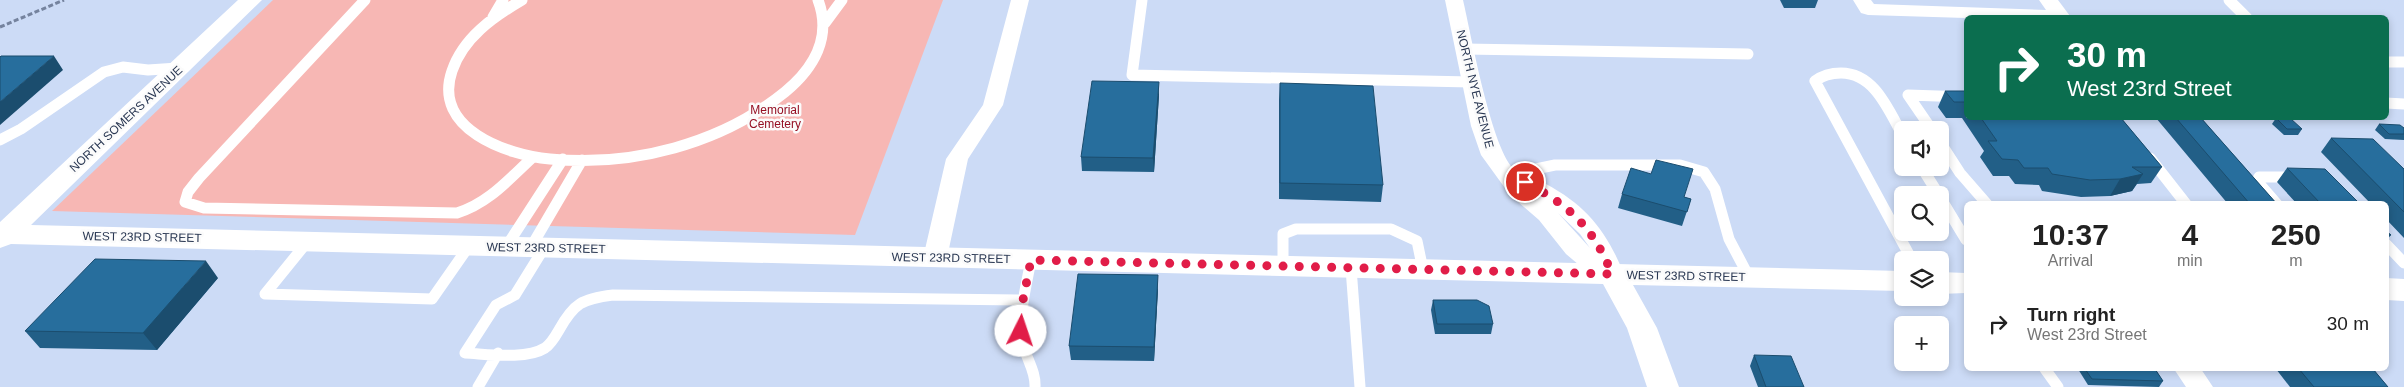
<!DOCTYPE html>
<html lang="en">
<head>
<meta charset="utf-8">
<style>
  :root { --surface:#fff; --page:#f2f2f2; --text:#222; --muted:#767676 }
  body { margin:0; font-family:Helvetica,sans-serif; background:var(--page); color:var(--text); height:100vh; display:flex; flex-direction:column; font-size:19px; white-space:nowrap }
  * { box-sizing:border-box; margin:0 }
  p { font-size:16px; color:var(--muted) }
  .icon { flex:none; width:28px; height:28px; fill:none; stroke:currentColor; stroke-width:2; stroke-linecap:round; stroke-linejoin:round }
  .map { position:relative; flex:1; overflow:hidden }
  .panel { position:absolute; left:1964px; top:201px; width:425px; height:170px; display:flex; flex-direction:column; background:var(--surface); border-radius:8px; box-shadow:0 2px 8px #0003 }
  .panel>* { flex:none }
  .hud { position:absolute; left:1964px; top:15px; width:425px; height:105px; border-radius:8px; box-shadow:0 2px 8px #0003; background:#0b6e4f; color:#fff; overflow:hidden }
  .controls { position:absolute; left:1894px; top:121px; display:grid; gap:10px }
  .controls a { display:grid; place-items:center; width:55px; height:55px; border-radius:8px; background:var(--surface); box-shadow:0 2px 8px #0003; font-size:25px }
  .pin { position:absolute; display:grid; place-items:center; width:42px; height:42px; color:#fff; margin:-21px; border:2px solid #fff; border-radius:50%; box-shadow:0 1px 5px #0007 }
  .me { position:absolute; width:55px; margin:-28px; rotate:4deg; stroke-linejoin:round; filter:drop-shadow(0 0 4px #0008) }
  .turn { display:flex; align-items:center; gap:18px; height:105px; padding:0 20px; font-size:22px }
  .turn .icon { width:65px; height:65px; stroke-width:2.5 }
  .turn b { display:block; font-size:35px; line-height:42px }
  .eta { display:flex; justify-content:space-evenly; align-items:center; height:85px; text-align:center }
  .eta b { font-size:30px; font-weight:700; line-height:35px }
  ul { padding:0; list-style:none }
  li { display:flex; align-items:center; gap:15px; height:75px; padding:0 20px }
  li div { flex:1 }
  li b { display:block; font-size:19px }
  li em { font-style:normal }
  .map>svg:first-child { display:block }
</style>
</head>
<body>
<div class="map">
<svg width="2404" height="387" viewBox="0 0 2404 387">
  <rect width="100%" height="100%" fill="#ccdbf6"/>
  <!-- green -->
  <path fill="#f7b7b4" d="M273,0H943L855,235L52,211Z"/>
  <g fill="none" stroke-linecap="round" stroke-linejoin="round">
    <!-- path -->
    <path stroke="#75839e" stroke-width="3" stroke-dasharray="5 2.5" stroke-linecap="butt" d="M0,27L64,0"/>
    <!-- lane -->
    <path stroke="#fff" stroke-width="11" d="M365,0L199,178L188,192L185,202L204,208L457,213C489,203 509,179 533,157
      M522,0C493,17 463,38 452,71C432,129 507,155 550,159C632,167 721,144 785,92C814,68 832,37 818,0
      M1142,0L1132,75L1471,82
      M2229,0L2247,18
      M493,17L503,0
      M825,23L842,0
      M1464,49L1748,54
      M2386,62H2404
      M2386,103L2404,104
      M1932,130L1908,95L1966,97
      M1902,134C1888,109 1874,73 1841,73C1831,73 1823,75 1815,81L1912,260
      M0,140L21,129L104,72L123,67L148,70L178,68
      M1940,142L1960,173L1987,204
      M2150,158L2186,204
      M1922,168L1939,195
      M1506,175L1555,165H1680L1704,172L1715,189L1729,239L1749,277
      M1940,197L1966,240
      M2277,204L2257,181L2259,177H2295
      M308,241L265,294L432,299L469,246
      M2386,244L2404,263
      M506,247L563,159
      M531,247L582,160
      M544,248L515,295L496,305L465,353C487,354 526,360 545,348C551,344 555,337 559,330C574,303 582,299 613,295L1023,300
      M1031,260C1026,287 1018,315 1023,342C1025,358 1036,370 1035,387
      M1283,266V234L1296,229H1391L1417,241L1423,270
      M1351,268L1360,387
      M2045,369L2058,387
      M478,387L498,353"/>
    <!-- street -->
    <path fill="#fff" fill-rule="evenodd" d="M1011,0H1029L1003,105L968,159L947,258L943,264L935,266L927,264L923,258L946,159L983,105Z
      M1445,0H1463C1471,34 1492,152 1515,170C1521,175 1538,179 1546,184C1587,206 1607,232 1624,274L1621,280L1612,282L1603,280L1585,270L1566,254L1539,220L1510,195L1481,155L1471,126ZM1558,213L1580,234L1590,248Z
      M1853,0H1871L1874,4L2046,10L2039,0H2058L2070,16L1966,18L1868,15L1861,13Z
      M2174,369H2201L2213,387H2186Z"/>
    <!-- secondary -->
    <path fill="#fff" fill-rule="evenodd" d="M238,0H262L31,225L1902,271V291L1633,285L1657,328L1679,387H1647L1627,328L1603,284L11,244L0,248V222Z
      M1940,272L1966,273V293L1940,294Z
      M2386,278L2404,279V301L2386,300Z"/>
  </g>
  <!-- wall -->
  <path fill="#225f87" d="M1780,0H1818L1815,8H1784Z
    M1280,83L1383,185L1381,202L1279,199V100Z
    M1945,91H1966V118H2121L2162,167L2151,183L2137,184L2132,191L2110,196L2081,197L2042,191L2039,185L2015,184L2009,176H1993L1980,157L1984,151L1962,118H1946L1938,107Z
    M1159,95L1154,172L1082,171L1081,157Z
    M2156,118H2201L2277,204H2228Z
    M2276,118L2302,129L2298,135H2284L2272,124Z
    M2379,124L2404,128V140L2385,139L2375,130Z
    M2331,138L2404,169V238L2386,219V204H2371L2321,152Z
    M2287,168L2360,204H2297L2277,182Z
    M1622,194L1684,197L1691,199L1682,226L1618,208Z
    M2386,231L2391,235L2386,241Z
    M218,278L157,350L40,348L25,331Z
    M1158,289L1154,361L1071,360L1069,346Z
    M1433,300L1493,324L1491,334H1435L1431,310Z
    M1754,355L1804,387H1758L1750,366Z
    M2078,369H2155L2163,381L2159,387L2088,385Z
    M2276,369H2373L2388,387H2290Z"/>
  <!-- shaded-wall -->
  <path fill="#1b4d6e" d="M54,56L63,70L0,125V102Z
    M1159,82V95L1154,172L1153,158Z
    M2143,174L2132,191L2110,196L2120,179Z
    M206,261L218,278L157,350L143,333Z
    M1158,275V289L1154,361V347Z"/>
  <!-- building -->
  <path fill="#276e9d" stroke="#1b4d6e" d="M1,56H54L0,102V57Z
    M1092,81L1159,82L1153,158L1081,157Z
    M1280,83L1373,86L1383,185L1280,183Z
    M1945,91H1966V102H1954Z
    M1981,118H2121L2162,167H2132L2143,174L2120,179L2090,180L2052,174L2048,168H2024L2018,160L2002,159L1988,141H1997Z
    M2176,118H2201L2277,204H2250Z
    M2276,118H2290L2302,129H2287Z
    M2379,124L2400,125L2404,128V134H2389Z
    M2331,138L2373,139L2404,169V212Z
    M1656,160L1693,169L1684,197L1691,199L1687,212L1622,194L1631,168L1651,174Z
    M2287,168L2325,169L2360,204H2321Z
    M2386,231L2391,235H2386Z
    M95,259L206,261L143,333L25,331Z
    M1078,274L1158,275L1154,347L1069,346Z
    M1433,300H1477L1489,306L1493,324H1437Z
    M1754,355L1791,356L1804,387H1766Z
    M2085,369H2155L2163,381L2092,379Z
    M2299,369H2373L2388,387H2314Z"/>
  <g fill="none" stroke-linecap="round" stroke-linejoin="round">
    <!-- route -->
    <path stroke="#e11d48" stroke-width="9" stroke-dasharray="0 16.2" d="M1021,331L1023,300L1031,260L1612,274C1593,227 1570,206 1525,182"/>
  </g>
  <g text-anchor="middle" dominant-baseline="central" stroke-width="5" stroke-linejoin="round" paint-order="stroke">
    <!-- street labels -->
    <g font-size="12" fill="#293752" stroke="#fbfbfb">
      <text transform="translate(1475 89) rotate(76)">NORTH NYE AVENUE</text>
      <text transform="translate(126 119) rotate(-43)">NORTH SOMERS AVENUE</text>
      <text transform="translate(142 237) rotate(1)">WEST 23RD STREET</text>
      <text transform="translate(546 248) rotate(1)">WEST 23RD STREET</text>
      <text transform="translate(951 258) rotate(1)">WEST 23RD STREET</text>
      <text transform="translate(1686 276) rotate(1)">WEST 23RD STREET</text>
    </g>
    <!-- park labels -->
    <g font-size="12" fill="#950f23" stroke="#fbfbfb">
      <text x="775" y="110">Memorial<tspan x="775" dy="14">Cemetery</tspan></text>
    </g>
  </g>
</svg>
<div class="controls">
<a><svg class="icon" aria-label="sound" viewBox="0 0 24 24"><path d="M4 9h4l5-4v14l-5-4H4zM17 9q2 3 0 6"/></svg></a>
<a><svg class="icon" aria-label="search" viewBox="0 0 24 24"><circle cx="10" cy="10" r="6"/><path d="M15 15l6 6"/></svg></a>
<a><svg class="icon" aria-label="layers" viewBox="0 0 24 24"><path d="M12 4l9 5-9 5-9-5zM3 14l9 5 9-5"/></svg></a>
<a>+</a>
</div>
<div class="pin" style="left:1525px;top:182px;background:#d93025"><svg class="icon" aria-label="arrive" viewBox="0 0 24 24"><path d="M6 21V4h12l-3 4 3 4H6"/></svg></div>
<svg class="me" style="left:1021px;top:331px" viewBox="-20 -20 40 40"><circle r="19" fill="#fff"/><path d="M0-13L10 11 0 6-10 11z" fill="#e11d48"/></svg>
<div class="hud">
<div class="turn"><svg class="icon" aria-label="right" viewBox="0 0 24 24"><path d="M7 20v-9h11M14 6l5 5-5 5"/></svg><div><b>30 m</b>West 23rd Street</div></div>
</div>
<section class="panel">
<div class="eta">
<div><b>10:37</b><p>Arrival</p></div>
<div><b>4</b><p>min</p></div>
<div><b>250</b><p>m</p></div>
</div>
<ul>
<li><svg class="icon" aria-label="right" viewBox="0 0 24 24"><path d="M7 20v-9h11M14 6l5 5-5 5"/></svg><div><b>Turn right</b><p>West 23rd Street</p></div><em>30 m</em></li>
</ul>
</section>
</div>
</body>
</html>
